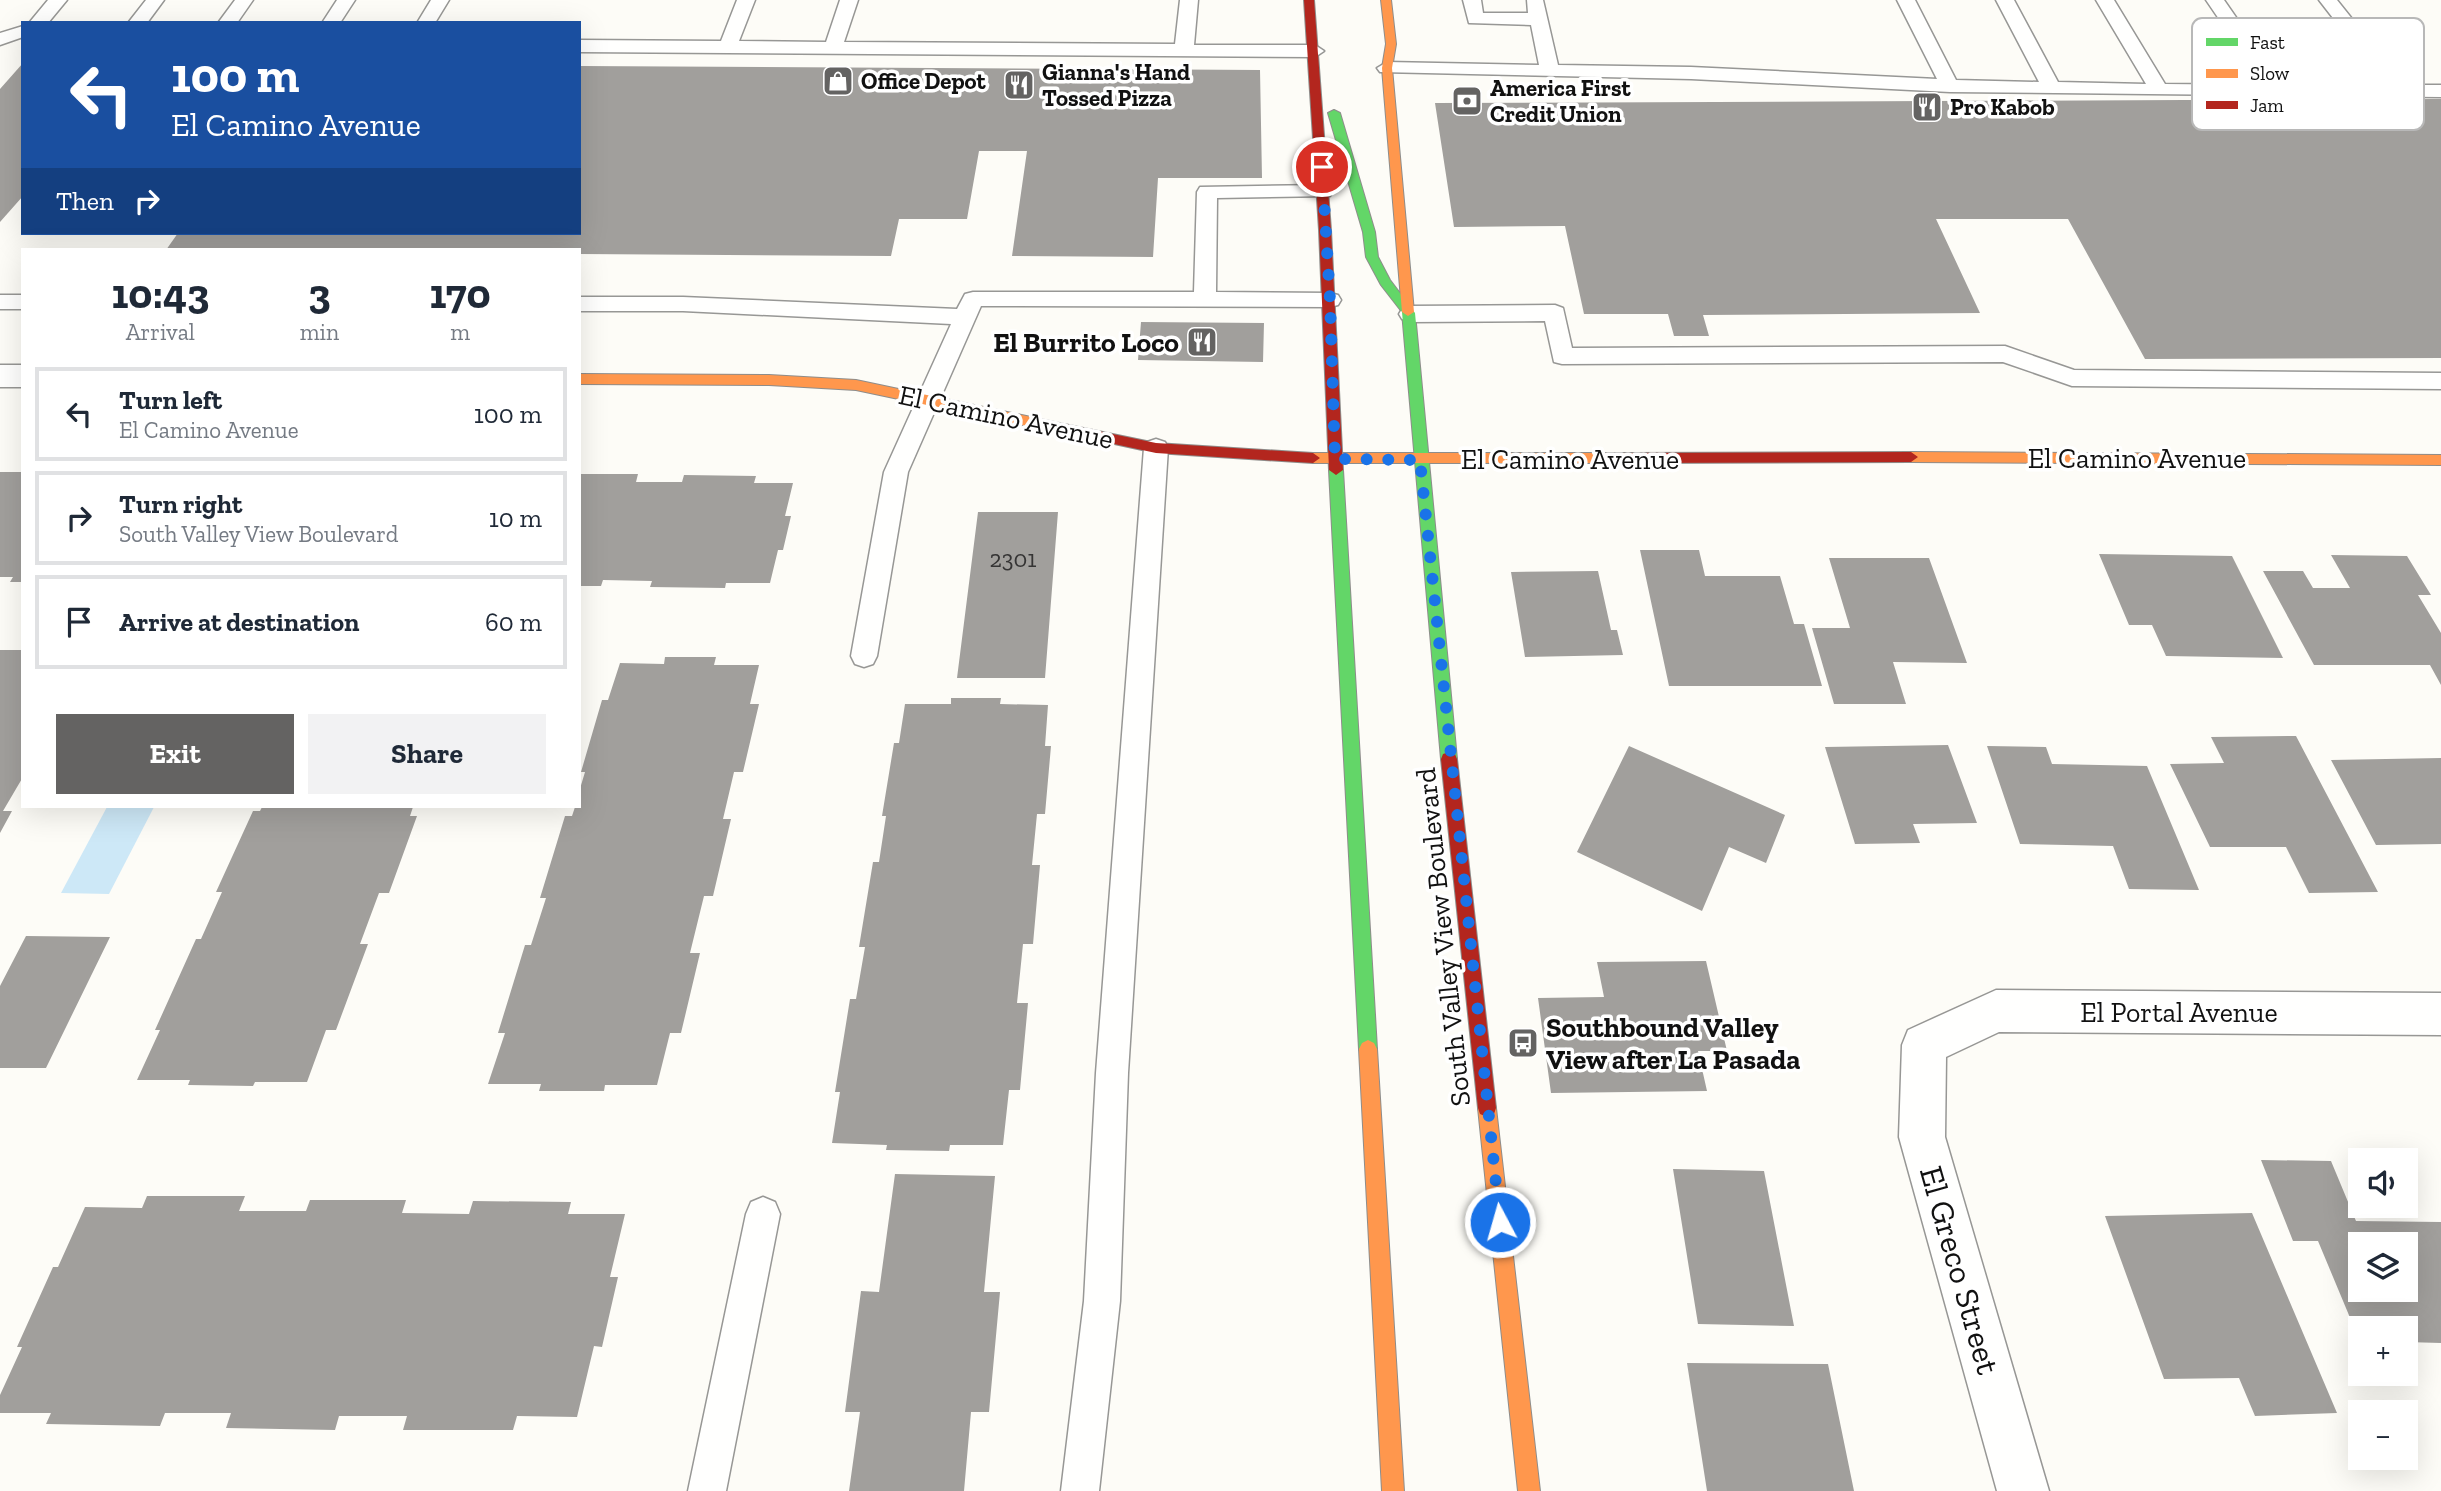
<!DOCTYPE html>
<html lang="en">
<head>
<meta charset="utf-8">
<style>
  :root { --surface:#fff; --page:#f2f2f3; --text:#1f2937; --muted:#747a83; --line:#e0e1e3; --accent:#646362 }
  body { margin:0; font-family:"Zilla Slab",serif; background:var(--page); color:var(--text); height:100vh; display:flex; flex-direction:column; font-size:26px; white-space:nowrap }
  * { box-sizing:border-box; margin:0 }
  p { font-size:23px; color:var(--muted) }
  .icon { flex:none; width:38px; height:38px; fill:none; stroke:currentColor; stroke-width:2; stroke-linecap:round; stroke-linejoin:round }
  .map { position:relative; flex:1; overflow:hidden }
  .side { position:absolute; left:21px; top:248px; width:560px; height:560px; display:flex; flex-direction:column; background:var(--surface); border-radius:0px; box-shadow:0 7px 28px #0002 }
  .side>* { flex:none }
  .banner { position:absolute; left:21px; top:21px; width:560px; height:214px; border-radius:0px; box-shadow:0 7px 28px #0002; background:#1a4fa0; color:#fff; overflow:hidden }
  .buttons { position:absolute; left:2348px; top:1148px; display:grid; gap:14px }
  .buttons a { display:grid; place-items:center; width:70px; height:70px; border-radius:0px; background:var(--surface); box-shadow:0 7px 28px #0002; font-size:35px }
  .pin { position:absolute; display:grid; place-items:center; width:60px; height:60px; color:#fff; margin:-30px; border:4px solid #fff; border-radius:50%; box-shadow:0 2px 7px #0007 }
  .me { position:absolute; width:77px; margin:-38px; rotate:354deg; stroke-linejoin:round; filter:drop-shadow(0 0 5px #0008) }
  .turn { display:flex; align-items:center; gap:24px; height:147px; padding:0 35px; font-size:32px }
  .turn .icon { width:91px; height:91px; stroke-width:2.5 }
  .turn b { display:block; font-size:49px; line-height:60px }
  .then { display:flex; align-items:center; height:66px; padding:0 35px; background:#0003; gap:14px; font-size:26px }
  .eta { display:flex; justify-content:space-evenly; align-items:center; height:119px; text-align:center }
  .eta b { font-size:42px; font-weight:800; line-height:49px }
  .primary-button { display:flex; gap:14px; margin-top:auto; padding:14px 35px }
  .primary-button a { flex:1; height:80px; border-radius:0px; background:var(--accent); color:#fff; font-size:28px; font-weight:800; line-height:80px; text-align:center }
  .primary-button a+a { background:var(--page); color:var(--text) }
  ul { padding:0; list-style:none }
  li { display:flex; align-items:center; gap:21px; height:94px; margin:0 14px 10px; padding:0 21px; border:4px solid var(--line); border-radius:0px }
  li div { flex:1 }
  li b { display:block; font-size:26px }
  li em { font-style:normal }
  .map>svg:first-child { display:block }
</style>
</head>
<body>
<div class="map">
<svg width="2441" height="1491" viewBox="0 0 2441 1491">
  <rect width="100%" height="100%" fill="#fdfcf7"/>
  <!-- water -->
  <path fill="#cde8f7" d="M107,807H154L109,894L61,893Z"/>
  <!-- building -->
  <path fill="#a19f9c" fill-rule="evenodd" d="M23,63V196L0,222V89Z
    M579,66L1260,70L1262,178H1158L1153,257L1012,256L1027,151H979L967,219H899L891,256L579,254V250H166L178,233H579Z
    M2441,99V358L2145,359L2068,219H1936L1980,313L1703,315L1709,336H1674L1668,314H1584L1565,226L1454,227L1435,103Z
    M1141,322L1264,323L1263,362L1138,360Z
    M0,472H23V582H10L13,577H0Z
    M579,474H638L636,482H682L684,475L756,476L754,483H793L785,516H791L783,550H778L770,583H726L725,588L650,587L652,581L603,580L601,586H579Z
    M978,512H1058L1045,678H957Z
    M1640,550H1699L1705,576H1780L1794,624H1804L1822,686H1669Z
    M2099,554L2232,556L2283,658L2166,656L2152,625H2129Z
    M2331,555L2407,556L2431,595H2418L2441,633V685L2430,665H2314L2263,571H2303L2313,588H2350Z
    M1829,558H1929L1967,663L1893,662L1906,704H1834L1812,628H1850Z
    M1598,571L1611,630H1617L1623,655L1525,657L1511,572Z
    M0,650H23V777L3,811H12L0,833Z
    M665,657H716L714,665H759L750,704H759L743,772H734L723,819H731L713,896H704L690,953H700L681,1033H670L657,1085H605L604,1091H539L541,1084H488L505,1033H498L525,945H531L546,898H540L565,816H572L575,807H579V792L585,772H581L602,700H608L620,663L664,664Z
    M951,698H1001L1000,704L1048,705L1045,746H1051L1045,814H1037L1032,865H1040L1033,944H1023L1017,1003H1028L1020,1090H1009L1003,1145H950L949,1151L886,1150L887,1145L832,1143L840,1092H835L850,999H856L865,947H859L873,862H879L886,816H882L894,743H899L905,704H951Z
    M2296,736L2378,892L2309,893L2286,847H2210L2170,764L2224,763L2211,737Z
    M1948,745L1977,823L1913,824L1920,843L1855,844L1825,747Z
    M1629,746L1785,815L1766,863L1729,847L1702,911L1577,852Z
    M1987,746L2046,747L2052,764L2147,766L2199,890L2129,889L2113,846L2020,844Z
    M2441,758V844L2376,845L2331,760Z
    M262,807H413L410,816H417L389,893H379L360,944H368L336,1030H326L307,1082H255L253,1086L188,1085L190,1080H137L160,1030H155L196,939H201L222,892H216L253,811H260Z
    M26,936L110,937L46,1068H0V986Z
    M1706,961L1727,1051H1698L1707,1091L1551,1093L1538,998L1604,997L1597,962Z
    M2261,1160L2331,1161L2356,1221L2441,1222V1343L2406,1342V1328H2361V1344L2318,1241H2293ZM2361,1244H2406V1290H2361Z
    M1673,1169L1764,1171L1794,1326L1698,1324Z
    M895,1174L995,1176L984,1292H1000L989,1412H971L964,1491H849L860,1412H845L861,1291L879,1292Z
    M147,1196H245L239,1211H306L310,1200H406L402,1213L469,1214L473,1201L571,1202L568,1214H625L610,1277H618L602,1347L594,1346L577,1417L517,1416L513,1430H403L407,1416H339L335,1430L226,1428L231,1413H165L160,1426L46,1424L51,1413H0V1395L22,1347H17L53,1267H58L85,1207L142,1208Z
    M2252,1213L2337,1413L2255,1416L2239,1378L2164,1379L2105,1216Z
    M1687,1363L1828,1364L1854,1491H1707Z"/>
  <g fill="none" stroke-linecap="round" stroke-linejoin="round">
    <!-- lane casing -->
    <g stroke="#979795" stroke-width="3">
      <path id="lane" d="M48,0H67L48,23H29Z
        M146,0H164L147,23H128Z
        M235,0H253L237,23H218Z
        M337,0H355L340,23H322Z
        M431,0H449L435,23H417Z
        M737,0H755L739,41L826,42L840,0H858L844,42L1175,44L1180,0H1198L1194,45H1315L1324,51L1315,57L579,52V40L721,41Z
        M1463,0H1481L1483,13H1528L1527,0H1543L1558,65L1691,67L1937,79L1897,0H1915L1956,80L2039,82L1996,0H2014L2058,82L2146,84L2096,0H2114L2165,84L2264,85L2206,0H2224L2283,85H2385L2319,0H2337L2405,85H2441V97L1950,92L1691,79L1380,72L1377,68L1387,62L1539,65L1531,25L1469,23Z
        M23,26V37L0,45V33Z
        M1323,185L1330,186L1333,191L1330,196L1217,198L1216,292L1330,293L1338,295L1341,300L1338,305L1330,307L981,306L908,472L877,656L873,664L864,667L855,664L851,656L884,472L951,324L683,311H579V297H683L957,309L965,294L973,292H1194L1197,192L1200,187Z
        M0,295H23V309H0Z
        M1555,305L1563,308L1572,348L2005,346L2074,370L2441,373V389L2072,386L2003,362L1562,364L1554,362L1545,321L1410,322L1402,319L1399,314L1402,309L1410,306Z
        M1156,439L1165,442L1168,448L1128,1073L1120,1301L1099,1491H1061L1084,1301L1096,1073L1144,448L1147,442Z
        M763,1197L775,1202L780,1214L726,1491H688L746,1214L751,1202Z"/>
    </g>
    <!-- street casing -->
    <g stroke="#979795" stroke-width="3">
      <path id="street" d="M0,365H23V387H0Z
        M1996,990L2441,993V1035L1999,1032L1946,1057L1945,1137L2049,1491H1997L1899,1137L1902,1045L1908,1030Z"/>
    </g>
    <!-- fast casing -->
    <g stroke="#8e8d8b" stroke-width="2">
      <path id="fast" d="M1334,110L1340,113L1375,232L1378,257L1390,280L1415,313L1457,759L1455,764L1449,766L1443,764L1441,759L1402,312L1381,285L1366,257L1363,232L1328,113Z
        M1336,465L1343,470L1377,1049L1374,1055L1368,1058L1362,1055L1359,1049L1329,470Z"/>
    </g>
    <!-- slow casing -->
    <g stroke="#8e8d8b" stroke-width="2">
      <path id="slow" d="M1381,0H1391L1396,44L1392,68L1414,312L1408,316L1402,312L1382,68L1386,44Z
        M579,374L769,375L856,380L1045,420L1052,425L1045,430L856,390L769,385L579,384Z
        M1911,452L2441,455V465L1911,462L1904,457Z
        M1313,453H1632L1639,458L1632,463H1313L1306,458Z
        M1368,1040L1374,1043L1377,1049L1404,1491H1382L1359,1049L1362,1043Z
        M1487,1099L1494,1102L1496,1108L1540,1491H1518L1478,1108L1480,1102Z"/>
    </g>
    <!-- jam casing -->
    <g stroke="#8e8d8b" stroke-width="2">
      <path id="jam" d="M1304,0H1314L1331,230L1343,470L1336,475L1329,470L1319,230Z
        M1045,420L1156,443L1313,453L1320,458L1313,463L1156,453L1040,428V422Z
        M1911,452L1918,457L1911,462L1632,463L1625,458L1632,453Z
        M1449,752L1455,754L1457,759L1496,1108L1494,1114L1487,1117L1480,1114L1478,1108L1441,759L1443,754Z"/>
    </g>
    <!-- lane -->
    <use href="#lane" fill="#fffffe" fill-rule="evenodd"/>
    <!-- street -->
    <use href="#street" fill="#fffffe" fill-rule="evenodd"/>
    <!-- fast -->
    <use href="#fast" fill="#63d668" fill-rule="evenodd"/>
    <!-- slow -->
    <use href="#slow" fill="#ff974d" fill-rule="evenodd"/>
    <!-- jam -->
    <use href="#jam" fill="#b3261e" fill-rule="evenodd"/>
  </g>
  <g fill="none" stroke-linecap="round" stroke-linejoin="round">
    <!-- route -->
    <path stroke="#1a73e8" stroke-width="12" stroke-dasharray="0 21.6" d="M1322,167L1330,300L1335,459L1420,460L1500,1222"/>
  </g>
  <!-- icons -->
  <defs>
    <g id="shop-square" transform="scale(1.575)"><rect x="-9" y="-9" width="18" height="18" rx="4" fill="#646362" stroke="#fff"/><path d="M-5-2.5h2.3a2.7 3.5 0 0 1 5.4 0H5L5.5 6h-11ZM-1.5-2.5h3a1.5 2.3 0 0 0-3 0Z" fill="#fff"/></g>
    <g id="restaurant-square" transform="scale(1.575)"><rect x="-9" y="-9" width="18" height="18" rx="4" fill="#646362" stroke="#fff"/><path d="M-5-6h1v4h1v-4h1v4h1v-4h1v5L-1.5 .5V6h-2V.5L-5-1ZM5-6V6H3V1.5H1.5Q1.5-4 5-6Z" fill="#fff"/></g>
    <g id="bank-square" transform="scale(1.575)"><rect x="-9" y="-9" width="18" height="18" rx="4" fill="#646362" stroke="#fff"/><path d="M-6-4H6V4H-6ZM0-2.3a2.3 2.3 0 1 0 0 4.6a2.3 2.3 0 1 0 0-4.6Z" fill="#fff"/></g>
    <g id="bus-square" transform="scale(1.575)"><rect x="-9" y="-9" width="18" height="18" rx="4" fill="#646362" stroke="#fff"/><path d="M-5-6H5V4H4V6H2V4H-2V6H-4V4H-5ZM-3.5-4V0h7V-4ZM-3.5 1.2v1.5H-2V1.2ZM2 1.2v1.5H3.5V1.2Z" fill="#fff"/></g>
  </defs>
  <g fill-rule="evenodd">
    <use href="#shop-square" x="838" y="81"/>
    <use href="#restaurant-square" x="1019" y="85"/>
    <use href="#bank-square" x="1467" y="101"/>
    <use href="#restaurant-square" x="1927" y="107"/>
    <use href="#restaurant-square" x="1202" y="342"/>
    <use href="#bus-square" x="1523" y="1043"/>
  </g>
  <g text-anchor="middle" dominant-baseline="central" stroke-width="7" stroke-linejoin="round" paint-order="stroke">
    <!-- far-poi labels -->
    <g font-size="23" font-weight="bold" fill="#111" stroke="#fff" text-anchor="start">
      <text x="1042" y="72">Gianna's Hand<tspan x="1042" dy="26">Tossed Pizza</tspan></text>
      <text x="861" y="81">Office Depot</text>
      <text x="1490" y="88">America First<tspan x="1490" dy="26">Credit Union</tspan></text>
      <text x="1950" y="107">Pro Kabob</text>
    </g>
    <!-- number labels -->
    <g font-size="24" fill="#353434">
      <text x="1013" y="558">2301</text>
    </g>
    <!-- poi labels -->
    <g font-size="28" font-weight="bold" fill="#111" stroke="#fff" text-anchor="end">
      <text x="1179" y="342">El Burrito Loco</text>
      <text x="1546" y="1027" text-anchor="start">Southbound Valley<tspan x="1546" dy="32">View after La Pasada</tspan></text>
    </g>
    <!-- street labels -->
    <g font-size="28" fill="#111" stroke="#fff">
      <text transform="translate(1006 417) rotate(12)">El Camino Avenue</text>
      <text x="2137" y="458">El Camino Avenue</text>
      <text x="1570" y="459">El Camino Avenue</text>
      <text transform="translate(1443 937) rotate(-96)">South Valley View Boulevard</text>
      <text x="2179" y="1012">El Portal Avenue</text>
    </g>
    <!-- near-street labels -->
    <g font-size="33" fill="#111" stroke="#fff">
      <text transform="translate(1960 1270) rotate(74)">El Greco Street</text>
    </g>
  </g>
  <!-- legend -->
  <rect x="2192" y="18" width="232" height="112" rx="10" fill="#fff" stroke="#b8b8b8" stroke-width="2"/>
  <rect x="2206" y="38" width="32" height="8" fill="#63d668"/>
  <rect x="2206" y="69" width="32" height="9" fill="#ff974d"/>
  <rect x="2206" y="101" width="32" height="8" fill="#b3261e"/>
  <g font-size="19" fill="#111">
    <text x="2250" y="49">Fast</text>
    <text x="2250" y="80">Slow</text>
    <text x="2250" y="112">Jam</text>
  </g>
</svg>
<div class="buttons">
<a><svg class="icon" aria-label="sound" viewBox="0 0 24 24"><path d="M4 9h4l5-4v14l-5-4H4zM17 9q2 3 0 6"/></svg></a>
<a><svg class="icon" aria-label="layers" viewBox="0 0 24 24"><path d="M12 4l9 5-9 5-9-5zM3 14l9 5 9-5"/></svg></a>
<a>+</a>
<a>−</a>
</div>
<div class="pin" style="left:1322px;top:167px;background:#d93025"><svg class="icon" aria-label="arrive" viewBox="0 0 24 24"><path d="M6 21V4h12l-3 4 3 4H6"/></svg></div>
<svg class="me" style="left:1500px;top:1222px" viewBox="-20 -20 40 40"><circle r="17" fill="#1a73e8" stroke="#fff" stroke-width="3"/><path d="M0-11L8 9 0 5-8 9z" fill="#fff"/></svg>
<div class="banner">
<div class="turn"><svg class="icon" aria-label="left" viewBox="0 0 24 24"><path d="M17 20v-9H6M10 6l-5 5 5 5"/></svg><div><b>100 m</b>El Camino Avenue</div></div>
<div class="then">Then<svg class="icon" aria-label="right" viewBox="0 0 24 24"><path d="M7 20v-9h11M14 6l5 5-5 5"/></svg></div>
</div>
<section class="side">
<div class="eta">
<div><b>10:43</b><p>Arrival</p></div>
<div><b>3</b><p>min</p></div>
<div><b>170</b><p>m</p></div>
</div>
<ul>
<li><svg class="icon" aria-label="left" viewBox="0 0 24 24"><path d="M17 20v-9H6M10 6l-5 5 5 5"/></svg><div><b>Turn left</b><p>El Camino Avenue</p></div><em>100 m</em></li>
<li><svg class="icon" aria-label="right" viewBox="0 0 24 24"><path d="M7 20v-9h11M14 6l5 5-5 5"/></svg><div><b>Turn right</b><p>South Valley View Boulevard</p></div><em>10 m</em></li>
<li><svg class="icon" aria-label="arrive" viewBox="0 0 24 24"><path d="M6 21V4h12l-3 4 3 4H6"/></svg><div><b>Arrive at destination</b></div><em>60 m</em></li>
</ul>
<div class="primary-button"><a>Exit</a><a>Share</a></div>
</section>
</div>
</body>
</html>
